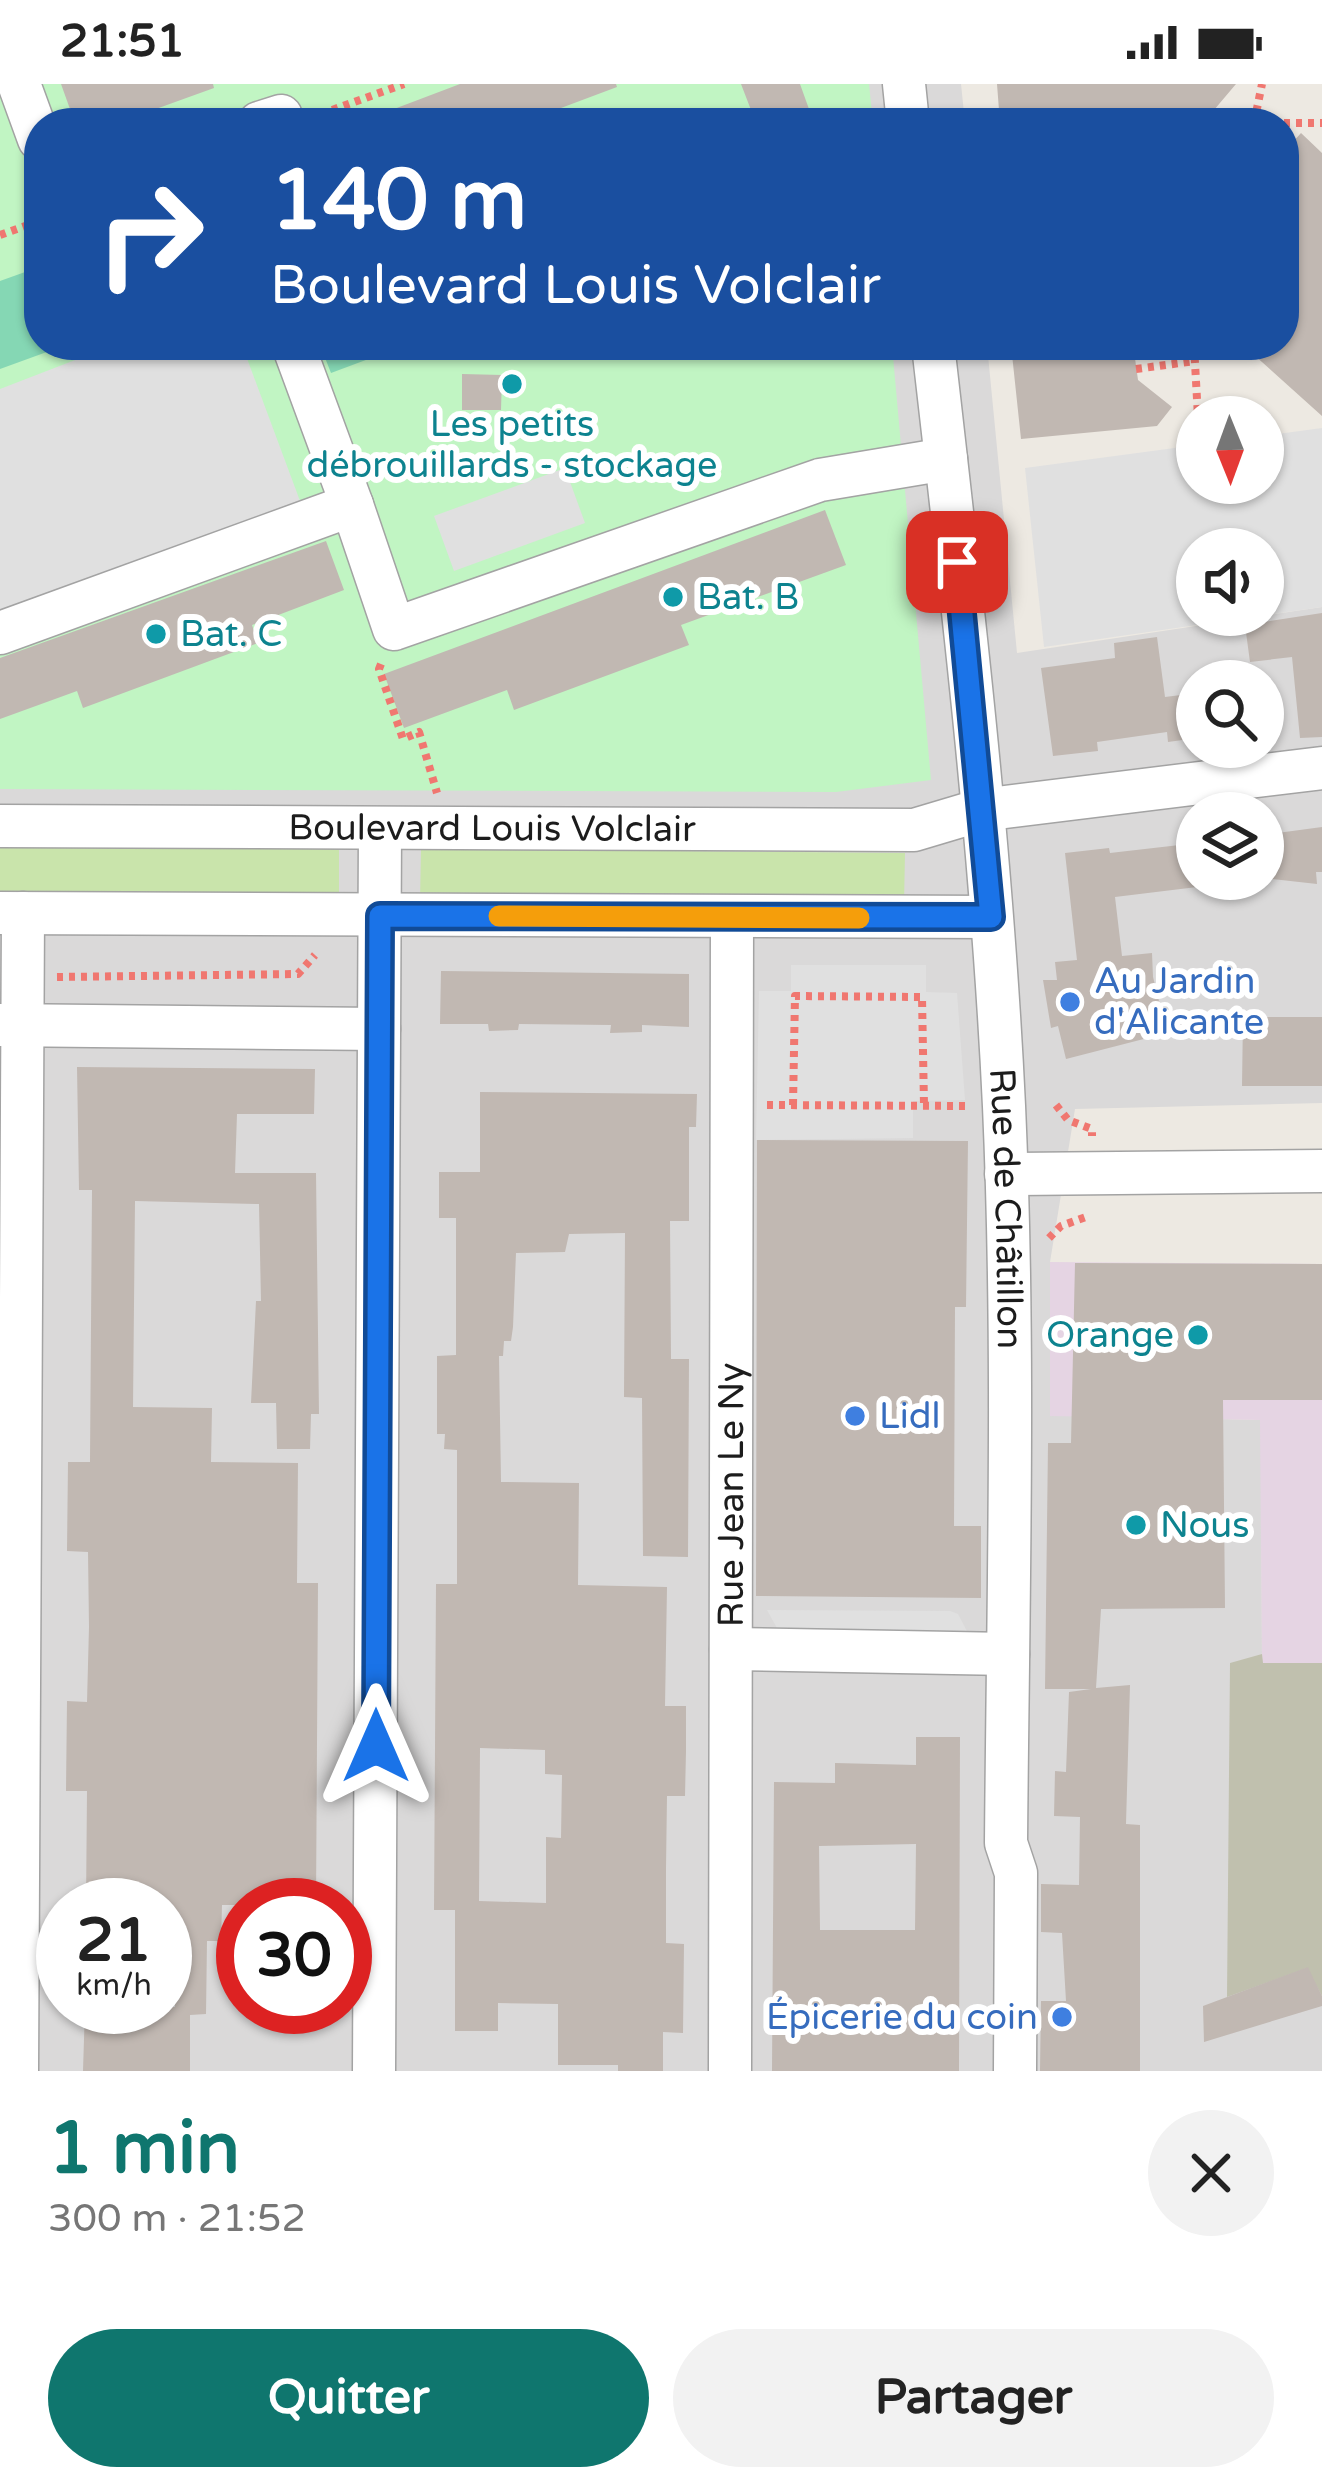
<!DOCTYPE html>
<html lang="fr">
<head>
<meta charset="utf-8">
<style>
  :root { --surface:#fff; --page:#f2f2f2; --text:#222; --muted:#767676; --accent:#0f766e }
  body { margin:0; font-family:"Varela Round",sans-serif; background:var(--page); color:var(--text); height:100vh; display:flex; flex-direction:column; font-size:45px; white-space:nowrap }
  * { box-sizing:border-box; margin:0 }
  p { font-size:39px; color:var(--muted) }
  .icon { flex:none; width:66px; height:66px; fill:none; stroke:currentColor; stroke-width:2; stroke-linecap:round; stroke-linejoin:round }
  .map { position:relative; height:1987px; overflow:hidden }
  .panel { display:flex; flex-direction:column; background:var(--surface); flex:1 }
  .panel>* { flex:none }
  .top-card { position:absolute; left:24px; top:24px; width:1275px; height:252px; border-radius:48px; box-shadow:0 3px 9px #0004; background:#1a4fa0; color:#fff; overflow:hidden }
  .needle { width:78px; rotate:179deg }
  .tools { position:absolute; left:1176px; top:312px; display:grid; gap:24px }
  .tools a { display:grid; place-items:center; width:108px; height:108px; border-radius:50%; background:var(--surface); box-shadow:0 3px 9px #0004; font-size:60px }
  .speed { position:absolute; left:36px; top:1794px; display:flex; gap:24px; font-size:60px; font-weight:700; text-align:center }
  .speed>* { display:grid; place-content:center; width:156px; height:156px; border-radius:50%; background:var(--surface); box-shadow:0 3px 9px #0004; line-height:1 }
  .speed small { font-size:30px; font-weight:400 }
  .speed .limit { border:18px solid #d22; background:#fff; color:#111 }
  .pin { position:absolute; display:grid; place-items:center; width:102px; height:102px; color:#fff; margin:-51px; border-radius:24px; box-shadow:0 6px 18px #0006 }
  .me { position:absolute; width:132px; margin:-66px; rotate:0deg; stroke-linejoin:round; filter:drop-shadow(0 0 9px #0008) }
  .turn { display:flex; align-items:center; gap:42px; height:252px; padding:0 48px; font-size:54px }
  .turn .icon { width:156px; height:156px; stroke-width:2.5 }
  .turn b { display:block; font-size:84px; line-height:102px }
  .round { display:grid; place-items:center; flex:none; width:126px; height:126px; border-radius:63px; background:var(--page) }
  .headline { display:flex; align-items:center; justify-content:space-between; height:204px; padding:0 48px }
  h1 { font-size:72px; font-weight:800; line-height:90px; color:var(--accent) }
  .button { display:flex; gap:24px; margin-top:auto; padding:24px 48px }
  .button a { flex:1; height:138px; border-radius:72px; background:var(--accent); color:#fff; font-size:48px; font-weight:800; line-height:138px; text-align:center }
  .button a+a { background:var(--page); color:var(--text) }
  .status { display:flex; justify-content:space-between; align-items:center; height:84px; padding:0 60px; background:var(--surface); direction:ltr }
  .status svg { height:33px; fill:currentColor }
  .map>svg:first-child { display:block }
</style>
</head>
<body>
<div class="status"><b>21:51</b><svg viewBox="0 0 49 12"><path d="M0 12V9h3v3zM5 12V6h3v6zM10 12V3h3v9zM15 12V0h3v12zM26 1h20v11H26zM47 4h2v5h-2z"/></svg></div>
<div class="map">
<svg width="1322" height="1987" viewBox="0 0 1322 1987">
  <rect width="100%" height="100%" fill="#ede9e2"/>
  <!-- residential -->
  <path fill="#dad9d9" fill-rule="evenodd" d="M0,0H961L965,39H39V261H987L1017,569L1322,523V1019L1075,1025L1050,1178V1331L1261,1336L1262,1578L1322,1579V1987H0ZM1197,597H1263V663H1197ZM1197,729H1263V795H1197ZM63,1821H165V1923H63ZM243,1821H345V1923H243Z"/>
  <!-- industrial -->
  <path fill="#e5d4e3" d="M1050,1178L1322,1180V1579H1262L1260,1336L1050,1332Z"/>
  <!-- construction -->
  <path fill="#c0c0ae" d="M1262,1570L1263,1579H1322V1912L1307,1884L1227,1913L1230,1579Z"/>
  <!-- grass -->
  <path fill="#c9e4ab" d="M0,759L339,761V818L0,815Z
    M421,765L905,769L904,820L420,817Z"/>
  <!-- park -->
  <path fill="#c1f5c3" d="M0,0H869L873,39H39V261H892L931,696L836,708L0,705Z"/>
  <!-- pitch -->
  <path fill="#85d7b4" d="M39,183V261H66L0,285V197Z
    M320,261H406L331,289Z"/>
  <!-- parking -->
  <path fill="#e0e0e0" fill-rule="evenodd" d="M114,261H242L303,425L324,452L0,571V305Z
    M1322,344V523L1044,563L1025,384L1197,361V399H1263V352ZM1197,465H1263V531H1197Z
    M565,384L585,439L454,487L434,432Z
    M791,881H926V908L957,909L965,1016L913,1017V1054L756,1056L759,907H791Z
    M767,1526L950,1527L958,1530L970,1553H782Z"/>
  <!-- building -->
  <path fill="#c1b8b2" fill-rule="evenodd" d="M61,0H213L214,4L117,39H75Z
    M460,0H616L617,3L521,39H365V36Z
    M741,0H800L814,39H756Z
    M997,0H1236L1203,39H1000Z
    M1301,49L1322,69V332L1243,261H1284V68Z
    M1011,261H1124L1134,267L1138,296L1172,323L1157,342L1021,355Z
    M462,290L502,291L501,326H462Z
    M825,426L846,481L681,541L689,561L514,626L507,606L404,644L384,590Z
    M326,457L344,506L252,541L258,559L83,624L77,607L0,635V574Z
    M1322,529V653L1300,654L1292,573L1250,578L1245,541Z
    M1157,553L1165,613L1197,609V654L1168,658L1167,648L1097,658L1098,667L1053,672L1041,584L1115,574L1114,559Z
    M1322,743V788H1316L1317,800L1263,794V751Z
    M1197,759V803L1115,813L1122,872L1152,869L1153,893L1167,949L1066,975L1058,942L1051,944L1043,896H1057L1055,878L1077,876L1065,769L1109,764L1110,769Z
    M441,887L689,890V943L642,941V948L610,949L611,941L519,940L518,946L489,947L488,940H440Z
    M1243,933H1322V1002H1242Z
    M77,983L315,985L314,1030H237L235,1089H316L319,1330H311L310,1365H277L276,1319H251L256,1217H261L259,1120L135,1117L133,1323L212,1324L211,1378L298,1379L297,1499H318L316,1821H222L221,1857H207L206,1930L190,1931V1987H83L85,1923H175V1860H165V1821H86L87,1707H66L67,1617L87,1618L89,1543L88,1468L67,1467L68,1378H90L92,1106H79Z
    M480,1008L697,1010L696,1043H689V1137H670L671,1275H689L688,1473L643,1472L642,1314L624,1313L625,1149L569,1150L565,1168L516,1169L513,1243L511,1257H504L503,1272H499L501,1398L579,1399L578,1501L667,1503L665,1622H686V1667L685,1712H667L666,1784V1859L684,1860L683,1949L663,1948V1987H618V1981H558V1920L498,1919V1947H455V1826H434L436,1500H457V1366L444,1365L445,1350H437V1272L456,1271V1134H439V1088H480ZM480,1664L545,1666V1690L562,1691L561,1754L546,1753V1819L479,1817Z
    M757,1056L968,1057L966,1223H955L954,1442H981V1514L756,1512Z
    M1075,1179L1322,1180V1316H1223L1225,1524L1101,1525L1096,1604L1130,1601L1126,1740L1140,1741V1987H1040L1041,1917H1066L1062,1849L1041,1848V1800L1079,1801L1080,1733L1054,1732L1055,1687L1066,1688L1069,1608L1091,1605H1045L1048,1359H1071Z
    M916,1653H960L959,1987H772L774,1698L835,1699V1679L916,1681ZM916,1760L915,1846H820L819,1762Z
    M1308,1883L1322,1912V1922L1204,1958L1203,1922Z"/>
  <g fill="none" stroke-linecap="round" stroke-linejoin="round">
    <!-- minor casing -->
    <g stroke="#a3a3a3" stroke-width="45">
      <g id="minor">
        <path d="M19,0L39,55"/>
        <path d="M904,0L908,39"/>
        <path d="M259,39L281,32"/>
        <path id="s1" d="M933,261C962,514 992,768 1004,1022C1015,1267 1008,1514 1006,1759L1016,1789L1015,1987"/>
        <path d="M352,421L394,545L820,396L946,375"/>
        <path d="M0,549L352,421L293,261"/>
        <path id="s2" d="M0,742L914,746L981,726L1322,684"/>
        <path d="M0,829L991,833"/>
        <path d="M0,941L379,945"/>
        <path d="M1006,1090L1322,1087"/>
        <path d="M731,1565L1008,1570"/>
        <path d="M17,1987L23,829"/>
        <path d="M374,1987L380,745"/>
        <path id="s3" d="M730,1987L732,833"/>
      </g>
    </g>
    <!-- path -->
    <path stroke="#f07770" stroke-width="8" stroke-dasharray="6 6" stroke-linecap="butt" d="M321,30L404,0
      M1254,39L1262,0
      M1272,39H1322
      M0,151L39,137
      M1194,261L1198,333
      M1136,285L1195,277
      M1204,399L1205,408
      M381,580L379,585L403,655L419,648L437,709
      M57,893L298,890L315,871
      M767,1021L968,1022
      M793,1021L795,912L922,913L924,1021
      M1056,1021L1068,1036L1092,1045V1052
      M1049,1154L1061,1142L1086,1133"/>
    <!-- minor -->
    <use href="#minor" stroke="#fff" stroke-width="42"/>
  </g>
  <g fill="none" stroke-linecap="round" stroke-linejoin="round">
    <!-- route casing -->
    <g stroke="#114b97" stroke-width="30">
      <path id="route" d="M376,1662L380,832L991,833L957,478"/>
    </g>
    <!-- route -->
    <use href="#route" stroke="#1a73e8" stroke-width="21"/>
    <!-- slow -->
    <path stroke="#f59e0b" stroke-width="21" d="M499,832L859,834"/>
  </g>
  <!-- markers -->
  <g fill="#0f9aa8" stroke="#fff" stroke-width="4.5">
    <circle cx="512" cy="300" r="12"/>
    <circle cx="673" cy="513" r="12"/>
    <circle cx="156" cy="550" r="12"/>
    <circle cx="1198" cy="1251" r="12"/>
    <circle cx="1136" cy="1441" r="12"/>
  </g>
  <g fill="#3f7fe0" stroke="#fff" stroke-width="4.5">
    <circle cx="1070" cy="918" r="12"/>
    <circle cx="855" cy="1332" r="12"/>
    <circle cx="1062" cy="1933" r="12"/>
  </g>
  <g text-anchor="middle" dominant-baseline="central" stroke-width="12" stroke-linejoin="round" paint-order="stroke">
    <!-- culture labels -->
    <g font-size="36" fill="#0d838f" stroke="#fff" text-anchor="start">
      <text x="512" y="340" text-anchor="middle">Les petits<tspan x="512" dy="41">débrouillards - stockage</tspan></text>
      <text x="697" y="513">Bat. B</text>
      <text x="180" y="550">Bat. C</text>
      <text x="1174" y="1251" text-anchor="end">Orange</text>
      <text x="1160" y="1441">Nous</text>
    </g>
    <!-- street labels -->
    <g font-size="36" fill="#1c1c1c" stroke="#fff">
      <text stroke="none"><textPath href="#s2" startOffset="492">Boulevard Louis Volclair</textPath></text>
      <text stroke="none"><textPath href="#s1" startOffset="867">Rue de Châtillon</textPath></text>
      <text stroke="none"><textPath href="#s3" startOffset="576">Rue Jean Le Ny</textPath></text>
    </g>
    <!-- shop labels -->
    <g font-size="36" fill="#366cbe" stroke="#fff" text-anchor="start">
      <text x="1094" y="897">Au Jardin<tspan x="1094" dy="41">d'Alicante</tspan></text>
      <text x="879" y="1332">Lidl</text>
      <text x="1038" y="1933" text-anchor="end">Épicerie du coin</text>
    </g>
  </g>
</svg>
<div class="tools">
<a><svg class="needle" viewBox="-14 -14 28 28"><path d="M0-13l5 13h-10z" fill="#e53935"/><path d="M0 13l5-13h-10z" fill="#767676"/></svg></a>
<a><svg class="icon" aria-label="sound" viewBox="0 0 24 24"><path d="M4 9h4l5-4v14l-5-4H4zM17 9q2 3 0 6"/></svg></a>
<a><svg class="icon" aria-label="search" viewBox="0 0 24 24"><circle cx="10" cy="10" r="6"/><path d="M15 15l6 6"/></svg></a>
<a><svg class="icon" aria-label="layers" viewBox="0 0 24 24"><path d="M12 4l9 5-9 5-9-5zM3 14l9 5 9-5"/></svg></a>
</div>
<div class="speed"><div>21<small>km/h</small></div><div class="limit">30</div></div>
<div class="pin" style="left:957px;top:478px;background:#d93025"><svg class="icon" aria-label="arrive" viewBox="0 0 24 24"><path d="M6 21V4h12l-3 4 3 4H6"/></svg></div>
<svg class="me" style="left:376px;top:1662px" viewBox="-20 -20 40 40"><path d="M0-17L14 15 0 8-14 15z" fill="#1a73e8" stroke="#fff" stroke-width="4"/></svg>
<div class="top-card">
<div class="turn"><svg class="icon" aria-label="right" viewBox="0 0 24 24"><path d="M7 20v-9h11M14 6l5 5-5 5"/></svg><div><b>140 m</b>Boulevard Louis Volclair</div></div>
</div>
</div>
<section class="panel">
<div class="headline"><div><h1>1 min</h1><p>300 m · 21:52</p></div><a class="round"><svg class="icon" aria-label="close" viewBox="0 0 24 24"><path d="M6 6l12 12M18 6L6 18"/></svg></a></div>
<div class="button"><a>Quitter</a><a>Partager</a></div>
</section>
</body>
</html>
